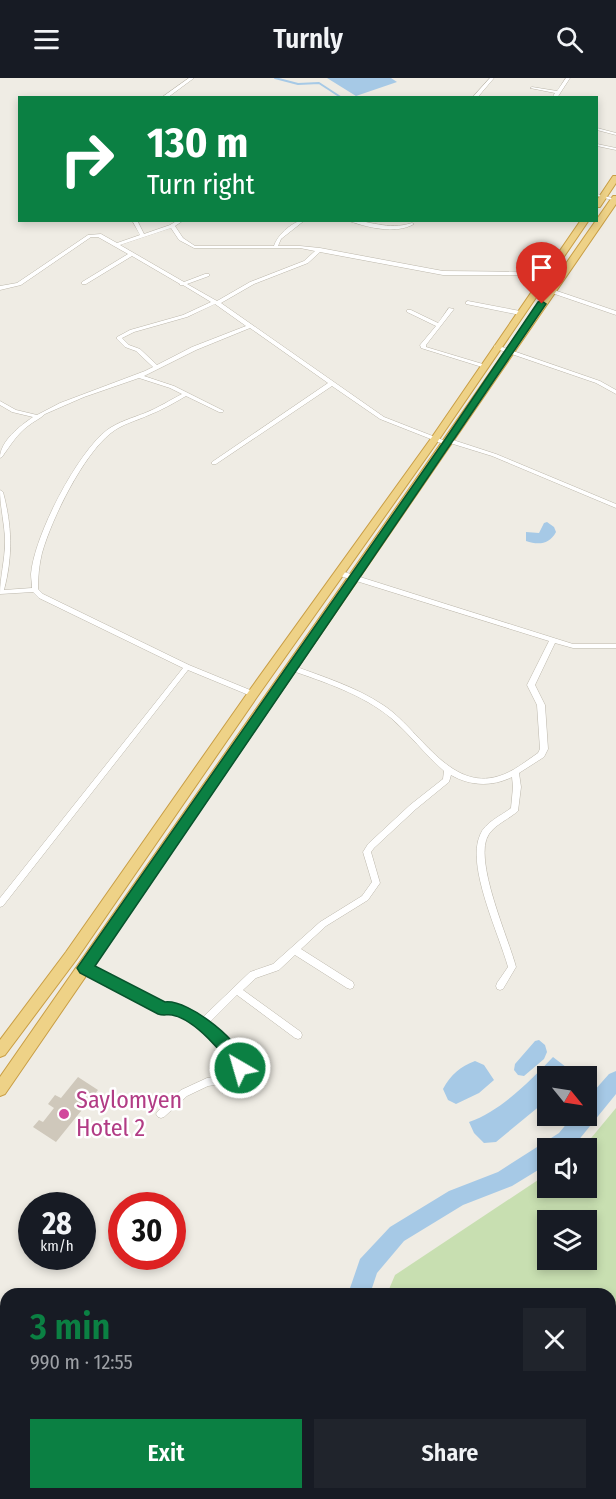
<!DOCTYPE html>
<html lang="en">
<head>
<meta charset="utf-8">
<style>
  :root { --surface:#171b24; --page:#20242c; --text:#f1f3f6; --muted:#9ea1a6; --accent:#0b8043 }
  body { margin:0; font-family:"Fira Sans Condensed",sans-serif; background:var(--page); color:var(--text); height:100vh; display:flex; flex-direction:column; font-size:22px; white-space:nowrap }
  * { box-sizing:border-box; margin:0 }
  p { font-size:20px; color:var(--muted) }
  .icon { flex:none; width:33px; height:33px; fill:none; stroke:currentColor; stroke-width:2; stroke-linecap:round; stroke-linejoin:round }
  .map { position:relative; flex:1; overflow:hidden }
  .sheet { position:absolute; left:0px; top:1210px; width:616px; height:212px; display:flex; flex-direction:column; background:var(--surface); border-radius:18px 18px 0 0; box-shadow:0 3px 9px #0003 }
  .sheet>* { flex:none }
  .hud { position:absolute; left:18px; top:18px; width:580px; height:126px; border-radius:0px; box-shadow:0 3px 9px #0003; background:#0b8043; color:#fff; overflow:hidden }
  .needle { width:39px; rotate:120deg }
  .tools { position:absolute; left:537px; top:988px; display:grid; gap:12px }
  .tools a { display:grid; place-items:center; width:60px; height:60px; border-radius:0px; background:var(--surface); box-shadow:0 3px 9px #0003; font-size:30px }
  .speed { position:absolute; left:18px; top:1114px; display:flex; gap:12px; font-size:30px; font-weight:700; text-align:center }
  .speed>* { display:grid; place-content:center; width:78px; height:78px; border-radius:50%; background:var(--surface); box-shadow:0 3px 9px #0003; line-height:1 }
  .speed small { font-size:15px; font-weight:400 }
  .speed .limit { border:9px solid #d22; background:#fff; color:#111 }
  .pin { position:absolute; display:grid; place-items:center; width:51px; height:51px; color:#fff; margin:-62px -26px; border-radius:50% 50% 50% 0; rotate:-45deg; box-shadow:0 0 6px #0007 }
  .pin .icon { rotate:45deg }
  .me { position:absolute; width:66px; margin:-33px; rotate:322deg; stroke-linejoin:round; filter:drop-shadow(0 0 4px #0008) }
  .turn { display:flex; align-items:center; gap:21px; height:126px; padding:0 30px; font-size:27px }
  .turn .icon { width:78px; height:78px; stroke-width:2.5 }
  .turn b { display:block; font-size:42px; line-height:51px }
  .round { display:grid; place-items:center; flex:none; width:63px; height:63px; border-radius:0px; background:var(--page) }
  .headline { display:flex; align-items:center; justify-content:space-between; height:102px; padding:0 30px }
  h1 { font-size:36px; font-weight:600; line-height:45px; color:var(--accent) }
  .button { display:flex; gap:12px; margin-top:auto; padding:12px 30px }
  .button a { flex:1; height:69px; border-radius:0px; background:var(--accent); color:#fff; font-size:24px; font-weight:600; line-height:69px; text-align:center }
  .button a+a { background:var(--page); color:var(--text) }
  header { display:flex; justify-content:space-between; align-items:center; height:78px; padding:0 30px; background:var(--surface); font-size:27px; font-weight:600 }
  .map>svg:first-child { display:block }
</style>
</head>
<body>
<header><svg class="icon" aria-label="menu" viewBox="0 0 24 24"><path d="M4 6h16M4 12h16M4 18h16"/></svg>Turnly<svg class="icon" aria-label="search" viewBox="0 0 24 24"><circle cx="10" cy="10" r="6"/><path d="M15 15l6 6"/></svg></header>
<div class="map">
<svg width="616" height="1421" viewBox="0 0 616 1421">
  <rect width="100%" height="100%" fill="#efece4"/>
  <!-- green -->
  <path fill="#c8dfb1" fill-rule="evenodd" d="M616,1030V1421H244L252,1416H610V1216H387L395,1197L547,1096L548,1110H586V1071H582ZM548,1143H586V1182H548Z"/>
  <!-- water -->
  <path fill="#a6c9e6" d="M327,0H391L397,4L356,18Z
    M547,444L554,449L556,454C549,467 538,467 526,463V454L539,455L544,445Z
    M539,962L545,967L547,974L544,981L524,998L518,997L514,992L515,986L535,963Z
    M553,979L575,996L572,999H548L547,1022L496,1064L484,1065L474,1055L469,1044C501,1033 530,1003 553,979Z
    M475,983L484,987L494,1002L479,1015L456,1026L448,1022L443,1011C451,996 460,989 475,983Z"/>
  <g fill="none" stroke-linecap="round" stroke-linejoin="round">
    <!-- stream -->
    <path stroke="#a6c9e6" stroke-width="2" d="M275,0L298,6L319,5L342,20"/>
    <!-- river -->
    <path fill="#a6c9e6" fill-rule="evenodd" d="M616,993V1016L573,1069L570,1071H548V1086L512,1108L463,1127L404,1163L377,1195L370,1216H348L360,1181L390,1149L449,1113L498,1094L559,1055L573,1038H586V1022L609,996Z
      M182,1416H211L209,1421H180Z"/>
  </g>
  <!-- building -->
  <path fill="#cfc8bb" d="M78,999L98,1012L56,1064L33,1049L39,1042L43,1044L54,1030L48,1026L55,1017L61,1020Z"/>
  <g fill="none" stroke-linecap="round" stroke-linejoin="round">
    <!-- minor casing -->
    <g stroke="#bcb7ab" stroke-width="1">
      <path id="minor" d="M189,0H194L167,20H161Z
        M490,0H494L477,20H472Z
        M566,0H570L557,20H552L555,15L530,10L532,9L557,13Z
        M597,50L616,55V57L597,52Z
        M597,66L616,70V72L597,68Z
        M597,116L616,121V123L597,118Z
        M132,142H137L144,156L170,147L178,142H184L175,148L183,160L195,168H274C277,157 294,142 305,142L281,161L278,168H300L320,170L443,193L550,194V196L548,197H443L320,174L308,185L254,206L221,225L384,339L448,364V362L450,361L496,376L616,426V430L492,378L450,365V367H446L380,341L332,308L216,386H212V384L328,305L250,250L196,272L144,298L174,308L224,333L223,334H219L186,318C174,325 162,332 149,337C136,343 122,346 111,355C83,377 52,440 42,475C39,487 38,499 38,511L43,516L189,587L255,614L257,616L253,619L251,618L188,592L3,828L0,829V820L183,590L39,520L33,514L0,516C0,499 5,482 5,464C5,447 0,430 0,412L3,414C12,447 13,478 4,512L32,510C32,505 31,501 31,496C34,458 77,375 107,352C118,344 132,340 145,335C158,330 170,322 182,316L170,310L139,300L84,319L45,336C40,341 34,343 28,348C17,356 10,368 2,379L0,380C0,363 20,348 33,339L12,334L0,327V323L16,332L37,337L60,325L145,293L153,289L136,273L125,269L117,261V259L130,252L183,237L211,224L183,207H180V206L132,178L86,206H82V204L128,176L98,159H91L21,207L0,212V208L17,205L88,157L101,156L117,165L140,157ZM171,150L179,162L194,170H300L315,173L304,183L250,204L217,223L187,206L209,198V196H205L184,204L120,167ZM215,226L246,248L192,269L157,287L140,271L129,267L122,260L134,254L187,239Z
        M346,142C370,142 387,153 412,145L414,146C395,157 366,149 346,142Z
        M551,211L616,233V237L549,214L548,213Z
        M468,223L520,233L523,235L520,237L466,226V224Z
        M449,230L454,231L426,267V269L486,287V289H482L421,270L420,267L436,248L407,234V232H411L438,245Z
        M496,267L600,303L616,312V316L596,305L494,270V268Z
        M337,493H341L573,566H616V570H573L555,565L535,607L545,627L548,671L544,679L519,695L521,709L518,733C509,741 496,746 489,756C472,780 509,861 516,889L503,911L500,912L497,911L496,908L497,905L508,889C499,856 466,788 480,757C485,744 501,738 511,730L513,709L512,699C492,709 470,708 451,697L449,704L416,731L374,770L371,774L380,805L368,822L326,848L301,871L353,904L354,907L353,910L350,911L347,910L295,877L279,892L256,900L243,912L301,954L302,957L301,960L298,961L295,960L237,917L208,946L213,952L242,981L243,984L244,990L243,993L234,1004L208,1008L187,1018L164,1039L161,1040L158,1039L156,1036L158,1033L181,1012L207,1000L229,997L235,989V986L207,958L200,948L172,934L163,935L160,934L82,893L81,890L82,887L85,886L88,887L164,927L173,926L202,940L250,894L273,886L320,844L362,818L372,804L363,774L368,766L410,727L443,701L444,693C425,677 410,656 391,640C362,616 324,604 290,592L289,590L290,588H294C324,599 356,609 383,627C419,650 449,714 499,698C513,694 526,683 538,675L540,671L537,627L527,607L549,563L337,497L336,495Z"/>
    </g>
    <!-- trunk casing -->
    <g stroke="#c99e45" stroke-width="2">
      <path id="trunk" d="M613,98H616V105L600,129H597V122Z
        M613,118H616V126L5,1016L0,1018V999Z
        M581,142H589L438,363L257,619L76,882L5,977L0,979V962L66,874L249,613L432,359Z"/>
    </g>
    <!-- minor -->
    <use href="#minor" fill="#fff" fill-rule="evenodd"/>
    <!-- trunk -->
    <use href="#trunk" fill="#eed287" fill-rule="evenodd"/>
  </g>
  <!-- route -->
  <path fill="#0b8043" stroke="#07532c" stroke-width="1.5" d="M542,223L546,226L95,888L165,924C189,921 245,966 248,990L245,995L240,997L234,995C226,976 194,941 172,937C167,936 164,938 158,936L80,895L77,890L444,363L538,224Z"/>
  <!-- markers -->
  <circle fill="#d1479c" stroke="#fff" stroke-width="2" cx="64" cy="1036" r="6"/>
  <g text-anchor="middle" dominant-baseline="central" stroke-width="5" stroke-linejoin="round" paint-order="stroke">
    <!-- near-hotel labels -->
    <g font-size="24" fill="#b23c85" stroke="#fff" text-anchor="start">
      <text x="76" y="1022">Saylomyen<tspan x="76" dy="28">Hotel 2</tspan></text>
    </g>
  </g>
</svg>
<div class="tools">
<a><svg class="needle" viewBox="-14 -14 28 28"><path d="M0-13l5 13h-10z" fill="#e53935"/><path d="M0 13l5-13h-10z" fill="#9ea1a6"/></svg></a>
<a><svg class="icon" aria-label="sound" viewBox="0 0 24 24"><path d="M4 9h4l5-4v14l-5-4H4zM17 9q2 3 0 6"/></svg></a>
<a><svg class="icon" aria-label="layers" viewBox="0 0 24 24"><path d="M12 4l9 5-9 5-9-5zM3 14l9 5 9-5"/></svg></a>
</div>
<div class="speed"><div>28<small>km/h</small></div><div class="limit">30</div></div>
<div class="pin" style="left:542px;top:226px;background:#d93025"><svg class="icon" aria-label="arrive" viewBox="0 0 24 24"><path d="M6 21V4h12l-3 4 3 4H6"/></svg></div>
<svg class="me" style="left:240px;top:990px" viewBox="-20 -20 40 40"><circle r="17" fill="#0b8043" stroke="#fff" stroke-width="3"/><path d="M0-11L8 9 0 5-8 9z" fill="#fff"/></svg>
<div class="hud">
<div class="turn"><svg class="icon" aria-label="right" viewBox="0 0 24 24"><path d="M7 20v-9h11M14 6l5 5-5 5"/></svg><div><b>130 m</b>Turn right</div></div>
</div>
<section class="sheet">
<div class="headline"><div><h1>3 min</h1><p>990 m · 12:55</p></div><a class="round"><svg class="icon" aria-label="close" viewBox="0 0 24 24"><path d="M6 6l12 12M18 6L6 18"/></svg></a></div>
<div class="button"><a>Exit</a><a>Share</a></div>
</section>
</div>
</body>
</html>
